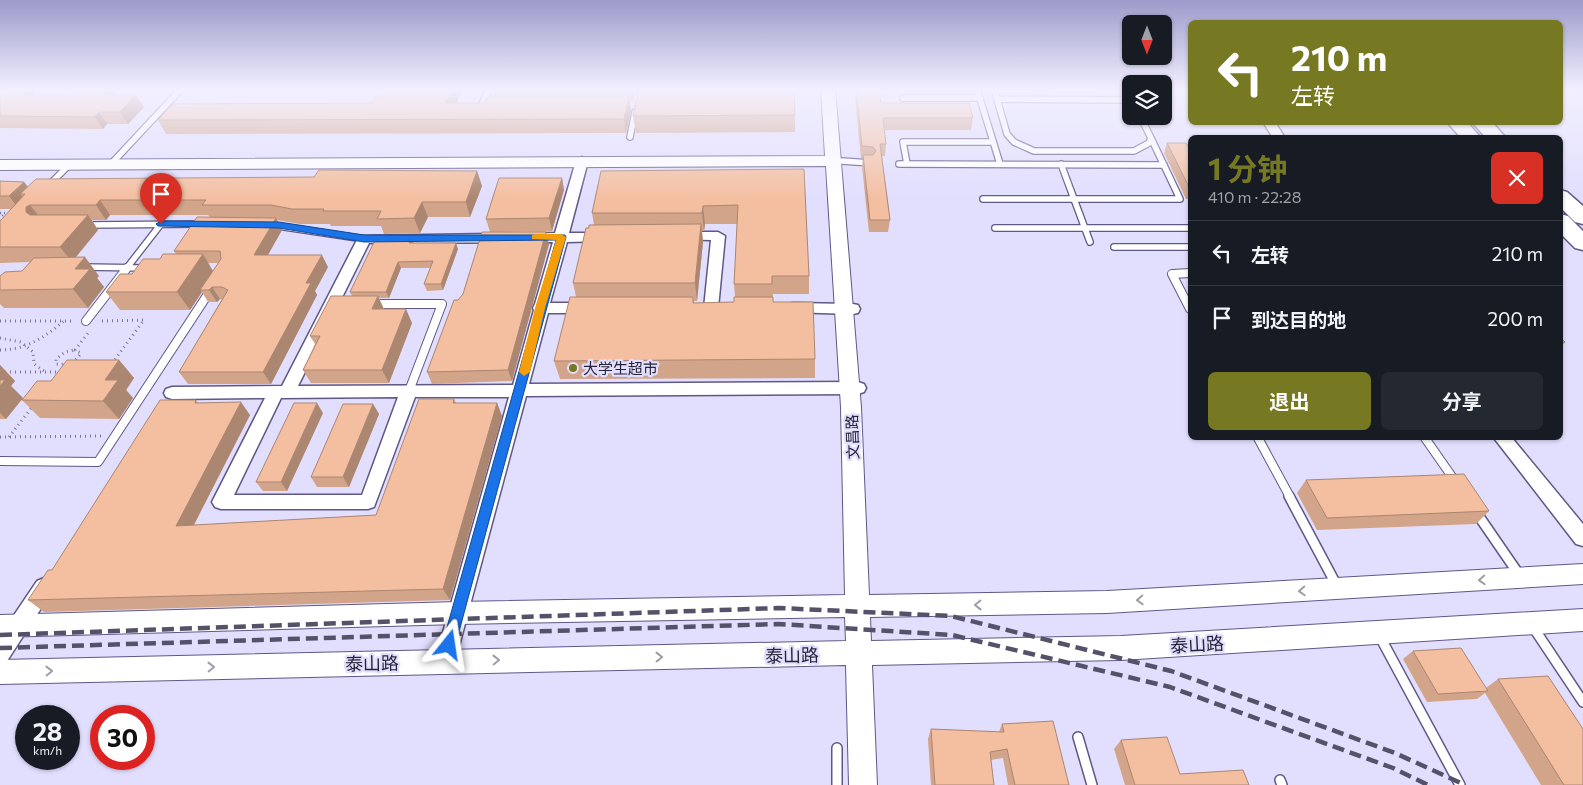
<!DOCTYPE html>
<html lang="zh">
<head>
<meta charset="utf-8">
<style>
  :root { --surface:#171b24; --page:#242831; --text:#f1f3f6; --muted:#9ea1a6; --line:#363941; --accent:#777922 }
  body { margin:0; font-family:Commissioner,"Noto Sans SC",sans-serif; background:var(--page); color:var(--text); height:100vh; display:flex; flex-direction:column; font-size:19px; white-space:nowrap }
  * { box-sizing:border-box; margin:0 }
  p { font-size:16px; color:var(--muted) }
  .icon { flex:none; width:28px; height:28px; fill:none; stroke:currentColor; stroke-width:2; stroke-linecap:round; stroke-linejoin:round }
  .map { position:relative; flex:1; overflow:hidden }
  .drawer { position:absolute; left:1188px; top:135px; width:375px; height:305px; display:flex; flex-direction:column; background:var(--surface); border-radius:8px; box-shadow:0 1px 4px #0004 }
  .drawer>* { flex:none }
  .banner { position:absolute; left:1188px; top:20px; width:375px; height:105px; border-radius:8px; box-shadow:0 1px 4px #0004; background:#777922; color:#fff; overflow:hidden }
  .needle { width:32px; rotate:180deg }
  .fabs { position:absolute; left:1122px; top:15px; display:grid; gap:10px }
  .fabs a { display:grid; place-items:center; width:50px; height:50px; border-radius:8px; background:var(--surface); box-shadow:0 1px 4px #0004; font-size:25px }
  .speed { position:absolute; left:15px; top:705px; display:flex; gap:10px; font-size:25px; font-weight:700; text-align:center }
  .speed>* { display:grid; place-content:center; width:65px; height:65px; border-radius:50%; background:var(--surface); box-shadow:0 1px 4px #0004; line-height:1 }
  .speed small { font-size:12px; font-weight:400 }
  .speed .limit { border:8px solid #d22; background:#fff; color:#111 }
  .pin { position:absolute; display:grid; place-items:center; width:42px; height:42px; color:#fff; margin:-51px -21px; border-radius:50% 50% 50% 0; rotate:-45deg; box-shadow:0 0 5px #0007 }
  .pin .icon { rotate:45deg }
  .me { position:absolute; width:55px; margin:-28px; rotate:15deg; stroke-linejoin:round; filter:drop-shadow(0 0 4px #0008) }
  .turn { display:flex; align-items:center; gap:18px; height:105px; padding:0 20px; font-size:22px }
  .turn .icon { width:65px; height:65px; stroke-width:2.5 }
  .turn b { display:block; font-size:35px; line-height:42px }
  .round { display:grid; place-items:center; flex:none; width:52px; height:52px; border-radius:8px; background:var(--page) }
  .headline { display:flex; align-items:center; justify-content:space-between; height:85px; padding:0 20px }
  h1 { font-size:30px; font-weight:700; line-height:38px; color:var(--accent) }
  .button { display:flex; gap:10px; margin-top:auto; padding:10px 20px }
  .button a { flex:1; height:58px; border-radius:8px; background:var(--accent); color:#fff; font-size:20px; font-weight:700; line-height:58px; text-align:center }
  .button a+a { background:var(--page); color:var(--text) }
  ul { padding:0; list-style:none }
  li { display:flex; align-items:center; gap:15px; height:65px; padding:0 20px; border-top:1px solid var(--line) }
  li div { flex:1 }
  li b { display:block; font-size:19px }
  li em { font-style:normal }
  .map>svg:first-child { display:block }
</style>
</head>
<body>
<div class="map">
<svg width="1583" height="785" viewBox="0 0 1583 785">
  <rect width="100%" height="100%" fill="#e2defe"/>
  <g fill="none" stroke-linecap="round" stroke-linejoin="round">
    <!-- service-far2 casing -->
    <g stroke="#5f5886" stroke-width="8">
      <path id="service-far2" d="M977,89L1000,164
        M994,89L1007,134L1014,142L1034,151H1134L1149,143L1151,138L1140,116
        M1127,89L1131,98
        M903,98H980
        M997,99L1131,100
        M487,106H481L489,89
        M630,137L635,112
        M842,161L870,163
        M111,164L181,89
        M899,164L1164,165
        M907,164L903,142H993
        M1061,164L1090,242
        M49,185L67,167
        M983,199H1180L1151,138
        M86,225L202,224
        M271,225L364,239
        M995,228H1190
        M1114,247H1190
        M83,267L147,268
        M126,269L161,224"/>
    </g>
    <!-- service-far1 casing -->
    <g stroke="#5f5886" stroke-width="10">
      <path id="service-far1" d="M1190,273L1172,274L1190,309
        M373,304H442L409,391
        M86,321L127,268
        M1258,438L1290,497
        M1425,438L1455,481
        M0,461L98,462L210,291"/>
    </g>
    <!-- service casing -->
    <g stroke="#5f5886" stroke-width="12">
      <path id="service" d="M1289,496L1337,586
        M1476,512L1520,576
        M1533,627L1583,702
        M1379,635L1460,785
        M1078,737L1092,785
        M837,748V785
        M1280,780L1282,785"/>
    </g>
    <!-- minor casing -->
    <g stroke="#5f5886" stroke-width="3">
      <path id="minor" d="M1263,122H1275L1285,138H1273Z
        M582,157L588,161L569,233H605L610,234L612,237L610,240L605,241L567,242L550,303H588L593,304L595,308L593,312L588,313H548L529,384L858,382L864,384L866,388L864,392L858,394L526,396L455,661L452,668L445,671L438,668L435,661L509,397H415L374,507L368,509H221L215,507L212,502L265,398L172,399L166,397L164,393L166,389L172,387L282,386L359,236L555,233L576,161ZM553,242L535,304L533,308L534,310L513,385L298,386L369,243ZM398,397L362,495H234L281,398Z
        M680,232H718L725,236L718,308L716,312H706L704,308L711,240L675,239L673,236L675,233Z
        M793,303L853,304L858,305L860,309L858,313L853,314L788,312L786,308L788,304Z
        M1494,438H1512L1583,524V546L1576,544Z
        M44,578L51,581L54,587L51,593L7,661L0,664V636L37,581Z"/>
    </g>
    <!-- tertiary casing -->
    <g stroke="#5f5886" stroke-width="2">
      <path id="tertiary" d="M821,89H835L861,407L869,595L1107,591L1583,564V584L1107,613L870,617L871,641L1121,636L1583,609V631L1121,660L872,665L877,785H849L846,665L0,684V660L846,641L845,617L458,624L0,637V615L458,602L845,595L841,407L826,166L0,170V160L825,156Z"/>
    </g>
    <!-- trunk casing -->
    <g stroke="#5f5886" stroke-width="3">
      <path id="trunk" d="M1447,122H1467L1481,138H1461Z
        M1472,122H1492L1506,138H1486Z
        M1560,190L1567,192L1583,206V224L1575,222L1560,207Z
        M1560,214L1568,216L1583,231V250L1575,248L1560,233Z"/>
    </g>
    <!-- path-far1 -->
    <path stroke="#7c7892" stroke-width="2.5" stroke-dasharray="1 3" stroke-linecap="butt" d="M0,213H5L0,218"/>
    <!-- path -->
    <path stroke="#7c7892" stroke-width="3" stroke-dasharray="1 4" stroke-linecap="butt" d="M0,321H75
      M102,321L144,320L113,362
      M0,338L21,342L33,352L34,364L44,371
      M0,350C26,350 45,337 64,321
      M74,350L81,353C75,363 67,365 56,364V359L65,352Z
      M75,350L88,333
      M0,372H62
      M0,437L102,436
      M9,437L32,407"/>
    <!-- service-far2 -->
    <use href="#service-far2" stroke="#fff" stroke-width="5.5"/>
    <!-- service-far1 -->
    <use href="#service-far1" stroke="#fff" stroke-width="8"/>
    <!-- service -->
    <use href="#service" stroke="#fff" stroke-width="9"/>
    <!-- minor -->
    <use href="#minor" fill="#fff" fill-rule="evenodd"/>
    <!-- tertiary -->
    <use href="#tertiary" fill="#fff" fill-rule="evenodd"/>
    <!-- trunk -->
    <use href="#trunk" fill="#fff" fill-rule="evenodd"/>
    <!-- rail -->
    <path stroke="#555168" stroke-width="4.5" stroke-dasharray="12 6" stroke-linecap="butt" d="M0,635L779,608L951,616L1171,671L1395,753L1465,785
      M0,648L778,624L952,635L1170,687L1393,768L1428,785"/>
  </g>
  <!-- wall -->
  <path fill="#d2a48a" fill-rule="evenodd" d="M0,89H31L35,95H69L76,89H113L117,95L144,107L128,124H107L103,129L0,128Z
    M491,89H635L633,101H629L631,111L626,133L166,134L158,120L456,103H484L494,97Z
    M854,89H879L881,103L973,118L971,130H884L886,144L885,156H882L890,220L888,232H869L862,167L863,158H861Z
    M795,115V132L636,133L633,116Z
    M1167,143L1190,150V199H1186L1164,153Z
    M804,169L809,276V294H773V302L815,359V378L560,379L554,361L576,297L573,283L589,228L594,225L592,213ZM705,224H737L734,284L735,297L734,302L694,303V301H697L703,242L702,231H704Z
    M477,171L482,186L470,217H428L420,233L384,234L381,226H331L330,224H300L277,220L282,230L268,255L328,267L315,291L317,295L271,384H188L179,372L222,299H220L217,302H208L202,292L190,310H120L106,292L132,274L160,259L176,254L174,251L210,217L208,215H110L106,220H92L98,230L75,257L99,276L97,278L104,287L88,308H4L0,304V276L22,271L30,262L0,263V221L11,209H0V181L24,182L28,187ZM208,263H218L213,271Z
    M562,178L564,190L552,231L490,232L486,219Z
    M414,243L458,249L443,290L427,291L424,284L431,268H401L389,298H379L384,309L412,323L389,383H311L303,370L315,344L310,336L352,296L350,292Z
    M549,244L512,381L432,384L427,372L458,300Z
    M1560,337L1565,342L1560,348Z
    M119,360L134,378L126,390L133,398L119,419L40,418L22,400L51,381Z
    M0,365L15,381L11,386L23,398L6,419H0Z
    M454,399L456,403H497L502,416L450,600L44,612L28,600L196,400L198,403L250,415L194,525L376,515Z
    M373,404L379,414L349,487H317L311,477Z
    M323,413L287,491H263L256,482Z
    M1306,480L1489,511L1476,524L1317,530L1297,493Z
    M1413,651L1486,688L1498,679L1583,785H1541L1485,693L1477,699L1427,702L1403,659Z
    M1002,724L1069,785H1008L1003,758L991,760L994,785H931L928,739L931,729L999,732Z
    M1121,740L1180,774L1249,785H1125L1114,749Z"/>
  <!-- shaded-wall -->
  <path fill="#ab8671" d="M31,89L39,101L24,95Z
    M111,89H113L120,100L105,95Z
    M453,89H463L450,117L445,103Z
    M631,89H635L633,101Z
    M136,95L144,107L128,124L120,112Z
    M629,97L631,111L626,133L624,119Z
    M99,112L107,124L103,129L95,117Z
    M477,171L482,186L470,217L466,202Z
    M562,178L564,190L552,231L549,218Z
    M24,182L34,194H20L26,202L19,209L9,196Z
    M100,200L110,215L106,220L96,205Z
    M422,202L428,217L420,233L414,218Z
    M30,205L42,220L38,222L26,212V207Z
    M703,206L705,224L704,231L702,213Z
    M88,215L98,230L72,262L60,247Z
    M276,218L282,230L261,267L254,255Z
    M701,224L703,242L697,301L695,283Z
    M546,232L549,244L512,381L508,370Z
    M412,238L414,245L409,243Z
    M456,243L458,249L443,290L441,284Z
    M203,254L214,273L200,290L202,292L190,310L177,292Z
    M322,255L328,267L315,291L317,295L271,384L263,372L306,283Z
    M85,257L99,276L97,278L104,287L88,308L73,289L75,269Z
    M398,262L401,268L389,298L386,292Z
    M212,287L220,299L217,302L209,290Z
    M378,296L384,310L372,309Z
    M406,309L412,323L389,383L382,370Z
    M119,360L134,378L126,390L133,398L119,419L103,401L105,380Z
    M0,365L15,381L11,386L23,398L6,419L0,413Z
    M241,402L250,415L187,538L176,526Z
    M317,403L323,413L287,491L281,482Z
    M497,403L502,416L450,600L443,589Z
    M373,404L379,414L349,487L343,477Z"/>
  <!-- building -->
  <path fill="#f4bfa1" stroke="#ab8671" d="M0,89H30L24,95H69L76,89H111L105,95H136L120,112H99L95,117L0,116Z
    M381,89H453L445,103H484L487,97H629L624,119L158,120L173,104L372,103Z
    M639,89H794L795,115L633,116Z
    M856,89H879L881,103H969L973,118H883L886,144H880L890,220H870L863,155H873L876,151L873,147L862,146Z
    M1167,143H1186L1190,150V189Z
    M804,169L809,276H772V284H734L738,205L703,206L702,213H592L601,171Z
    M319,170L477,171L466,202H422L414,218L377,219L381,211H323L324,209H292L271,205H202L206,200H100L96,205H30L26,207V212L30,215H88L60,247H0V221L25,194H20L36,179L314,177Z
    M499,178H562L549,218L486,219Z
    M0,181L24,182L9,196H0Z
    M197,217L276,218L254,255H322L306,283H311L263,372H179L228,290L222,287H212L209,290H200L221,259L220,251H174Z
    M701,224L695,283H573L586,228H589V225Z
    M482,232H546L508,370L427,372L454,300H458L463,294Z
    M376,238H412L409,243H456L441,284H424L433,261L398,262L386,292H350Z
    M163,254H203L177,292H106L120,274H132L143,259H160Z
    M85,257L75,269H90L73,289L0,290V276L5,272L22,271L34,258Z
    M331,296H378L372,309H406L382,370H303L320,336H310Z
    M570,297H693V303L734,302V297H773V302H813L815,359L554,361Z
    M1560,337L1565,342L1560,343Z
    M67,360H119L105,380H118L103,401L22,400L37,381H51Z
    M0,380H5L0,386Z
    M419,399H454L453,403H497L443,589L28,600L48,570H52L160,400H196L195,403L241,402L176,526L376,515Z
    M294,403H317L281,482H256Z
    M343,404H373L343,477H311Z
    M1464,474L1489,511L1327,518L1306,480Z
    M1461,648L1488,691L1438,694L1413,651Z
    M1548,676L1583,729V785H1564L1498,679Z
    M1053,721L1069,785H1015L1007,749L990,752L994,785H935L931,729L1004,732L1002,724Z
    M1167,737L1180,774L1243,770L1249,785H1135L1121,740Z"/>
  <!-- one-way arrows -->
  <defs><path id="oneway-chevron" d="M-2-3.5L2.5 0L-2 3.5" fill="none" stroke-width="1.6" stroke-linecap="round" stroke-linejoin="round" transform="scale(1.25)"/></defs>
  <g stroke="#9e9ca5">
    <use href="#oneway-chevron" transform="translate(1482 580) rotate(177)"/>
    <use href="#oneway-chevron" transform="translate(1302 591) rotate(177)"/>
    <use href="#oneway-chevron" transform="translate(1140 600) rotate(177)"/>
    <use href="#oneway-chevron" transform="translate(978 605) rotate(179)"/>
    <use href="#oneway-chevron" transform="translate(659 657) rotate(-1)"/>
    <use href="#oneway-chevron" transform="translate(496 660) rotate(-1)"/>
    <use href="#oneway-chevron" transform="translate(211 667) rotate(-1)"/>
    <use href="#oneway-chevron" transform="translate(49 671) rotate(-1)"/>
  </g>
  <!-- sky -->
  <linearGradient id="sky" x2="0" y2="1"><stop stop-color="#9c9aca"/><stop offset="0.45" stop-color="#f2f0ff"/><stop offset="1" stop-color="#f2f0ff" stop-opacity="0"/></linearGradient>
  <rect width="1583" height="199" fill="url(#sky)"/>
  <!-- route -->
  <path fill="#1a73e8" stroke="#114b97" d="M161,221L279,222L364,235H565L566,237L454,650L449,652L444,650L442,645L556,240L364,242L279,228L158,226L156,224Z"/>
  <!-- slow -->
  <path fill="#f59e0b" d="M536,234H561L566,237L545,308L530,372L524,376L519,372L535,308L556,240L532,239V235Z"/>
  <!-- markers -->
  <circle fill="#777922" stroke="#e2defe" stroke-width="2" cx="573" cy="368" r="5"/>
  <g text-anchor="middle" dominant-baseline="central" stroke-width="4.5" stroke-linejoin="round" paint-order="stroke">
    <!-- poi labels -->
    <g font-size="15" fill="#272337" stroke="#e2defe" text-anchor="start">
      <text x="583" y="368">大学生超市</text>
    </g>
    <!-- street labels -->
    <g font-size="15" fill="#272337" stroke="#e2defe">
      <text transform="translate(852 437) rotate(-92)">文昌路</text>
    </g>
    <!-- near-street labels -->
    <g font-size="18" fill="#272337" stroke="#e2defe">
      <text transform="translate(1197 644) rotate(-3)">泰山路</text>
      <text transform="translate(792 655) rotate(-1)">泰山路</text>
      <text transform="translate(372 663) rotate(-1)">泰山路</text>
    </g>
  </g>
</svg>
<div class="fabs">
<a><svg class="needle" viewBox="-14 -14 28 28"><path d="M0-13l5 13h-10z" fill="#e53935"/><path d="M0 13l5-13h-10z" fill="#9ea1a6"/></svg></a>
<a><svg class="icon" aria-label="layers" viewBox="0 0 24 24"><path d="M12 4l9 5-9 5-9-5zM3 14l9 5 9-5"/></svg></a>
</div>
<div class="speed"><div>28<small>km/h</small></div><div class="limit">30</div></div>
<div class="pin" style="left:161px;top:224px;background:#d93025"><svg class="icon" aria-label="arrive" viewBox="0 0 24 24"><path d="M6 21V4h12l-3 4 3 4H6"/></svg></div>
<svg class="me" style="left:449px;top:645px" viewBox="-20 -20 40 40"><path d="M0-17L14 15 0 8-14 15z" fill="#1a73e8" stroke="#fff" stroke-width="4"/></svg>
<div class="banner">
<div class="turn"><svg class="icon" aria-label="left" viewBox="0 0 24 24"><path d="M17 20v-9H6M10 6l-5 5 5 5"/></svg><div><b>210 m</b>左转</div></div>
</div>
<section class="drawer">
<div class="headline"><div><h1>1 分钟</h1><p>410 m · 22:28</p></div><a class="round" style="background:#d93025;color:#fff"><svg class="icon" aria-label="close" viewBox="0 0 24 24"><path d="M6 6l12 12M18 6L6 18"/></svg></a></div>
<ul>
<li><svg class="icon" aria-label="left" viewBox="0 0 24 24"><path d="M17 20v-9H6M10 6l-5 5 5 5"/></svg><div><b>左转</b></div><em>210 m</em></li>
<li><svg class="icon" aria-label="arrive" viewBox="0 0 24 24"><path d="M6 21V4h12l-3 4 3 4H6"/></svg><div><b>到达目的地</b></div><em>200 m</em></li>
</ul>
<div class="button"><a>退出</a><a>分享</a></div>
</section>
</div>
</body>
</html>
